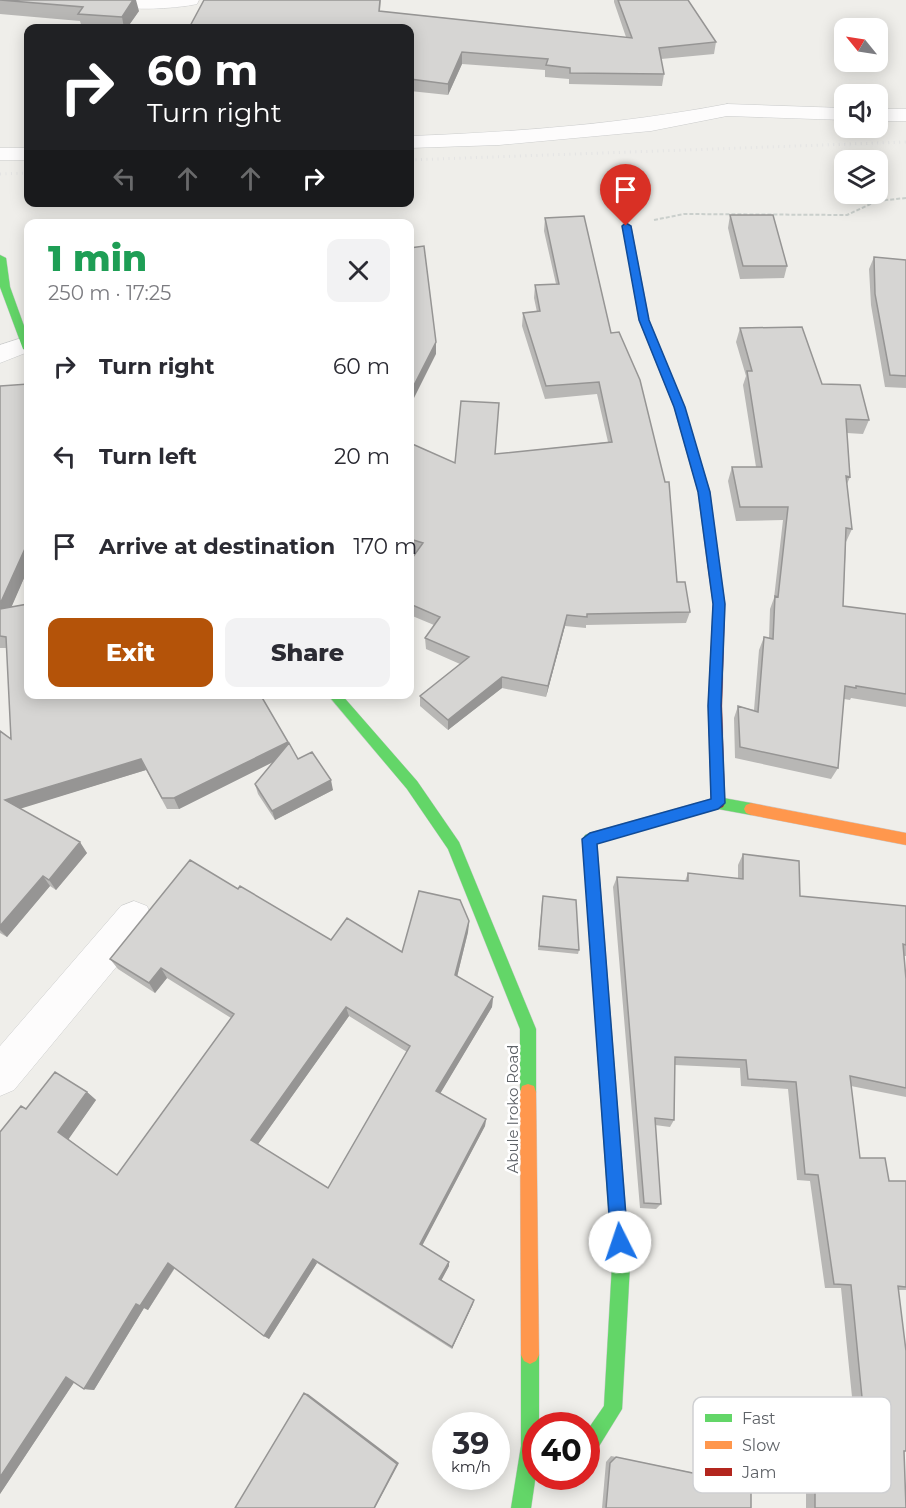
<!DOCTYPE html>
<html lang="en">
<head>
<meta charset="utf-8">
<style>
  :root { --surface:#fff; --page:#f2f2f3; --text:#2b2b33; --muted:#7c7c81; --accent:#b45309 }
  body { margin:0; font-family:Montserrat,sans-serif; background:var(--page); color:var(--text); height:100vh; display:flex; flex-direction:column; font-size:22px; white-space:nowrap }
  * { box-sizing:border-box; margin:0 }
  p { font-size:20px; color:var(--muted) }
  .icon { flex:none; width:33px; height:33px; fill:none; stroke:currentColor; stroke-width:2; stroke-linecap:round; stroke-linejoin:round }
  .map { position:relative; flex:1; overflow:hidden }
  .details { position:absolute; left:24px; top:219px; width:390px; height:480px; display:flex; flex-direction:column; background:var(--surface); border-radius:12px; box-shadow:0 3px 15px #0003 }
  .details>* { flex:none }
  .hud { position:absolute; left:24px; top:24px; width:390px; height:183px; border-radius:12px; box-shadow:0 3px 15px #0003; background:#202124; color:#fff; overflow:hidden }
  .needle { width:39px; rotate:300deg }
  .controls { position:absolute; left:834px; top:18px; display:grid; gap:12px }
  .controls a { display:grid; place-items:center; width:54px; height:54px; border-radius:12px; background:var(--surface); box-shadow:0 3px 15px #0003; font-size:30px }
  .speed { position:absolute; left:432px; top:1412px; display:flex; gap:12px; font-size:30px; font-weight:700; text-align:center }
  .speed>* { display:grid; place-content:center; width:78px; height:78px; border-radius:50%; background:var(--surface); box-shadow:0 3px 15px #0003; line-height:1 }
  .speed small { font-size:15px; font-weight:400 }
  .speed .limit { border:9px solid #d22; background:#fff; color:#111 }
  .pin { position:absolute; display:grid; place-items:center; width:51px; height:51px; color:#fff; margin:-62px -26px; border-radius:50% 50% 50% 0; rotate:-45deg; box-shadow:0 0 6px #0007 }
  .pin .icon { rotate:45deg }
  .me { position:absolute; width:66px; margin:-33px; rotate:356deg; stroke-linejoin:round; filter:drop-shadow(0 0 4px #0008) }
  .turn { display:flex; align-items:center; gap:21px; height:126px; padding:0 24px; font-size:27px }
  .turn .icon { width:78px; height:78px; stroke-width:2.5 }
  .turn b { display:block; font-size:42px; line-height:51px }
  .lanes { display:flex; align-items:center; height:57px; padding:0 24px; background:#0003; justify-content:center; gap:30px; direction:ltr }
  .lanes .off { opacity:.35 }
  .round { display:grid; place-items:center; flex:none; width:63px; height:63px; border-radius:12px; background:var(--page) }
  .summary { display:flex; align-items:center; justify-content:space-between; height:102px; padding:0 24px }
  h1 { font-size:36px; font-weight:800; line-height:45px; color:#1e9e55 }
  .primary-button { display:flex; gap:12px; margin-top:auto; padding:12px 24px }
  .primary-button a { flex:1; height:69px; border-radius:12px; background:var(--accent); color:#fff; font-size:24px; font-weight:800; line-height:69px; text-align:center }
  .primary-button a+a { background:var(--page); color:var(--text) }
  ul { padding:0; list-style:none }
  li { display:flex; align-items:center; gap:18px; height:90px; padding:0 24px }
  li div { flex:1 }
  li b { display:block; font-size:22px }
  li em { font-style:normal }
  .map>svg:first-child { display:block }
</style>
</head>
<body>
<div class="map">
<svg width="906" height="1508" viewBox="0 0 906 1508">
  <rect width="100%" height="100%" fill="#efeeea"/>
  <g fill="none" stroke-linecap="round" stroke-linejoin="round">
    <!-- street casing -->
    <g stroke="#cbcccc" stroke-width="1">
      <path id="street" d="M106,0H199L197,4C180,8 116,14 106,0Z
        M727,104L844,108V120L727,116L651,131L499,145L410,148V136C517,132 622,124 727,104Z
        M878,109H906V121H878Z
        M0,148H28V160H0Z
        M28,336V352L0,363V345Z
        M134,901L147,906L152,918L147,930L14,1090L0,1096V1046L121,906Z"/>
    </g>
    <!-- fast casing -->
    <g stroke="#cacacb" stroke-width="1">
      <path id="fast" d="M0,255L6,258L10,287L28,337V352L23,349L0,287Z
        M327,694H341L417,781L459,842L536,1029V1092L534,1098L528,1100L522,1098L520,1092V1029L448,849L407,789Z
        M718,797L751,803L756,805L758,809L756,813L751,815L718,809L597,843L630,1265L622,1409L593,1456L586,1458V1432L604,1406L612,1265L583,839L585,835L590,833Z
        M530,1346L536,1349L539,1355V1425H536V1474L531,1508H511L521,1446V1355L524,1349Z"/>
    </g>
    <!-- slow casing -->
    <g stroke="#cacacb" stroke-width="1">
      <path id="slow" d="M623,224L631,226L649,320L684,407L710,492L719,562L713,567L707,562L698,492L674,407L639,320Z
        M751,803L906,833V845L751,815L746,813L744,809L746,805Z
        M528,1084L534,1086L536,1092L539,1355L536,1361L530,1364L524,1361L521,1355L520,1092L522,1086Z"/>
    </g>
    <!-- jam casing -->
    <g stroke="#cacacb" stroke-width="1">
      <path id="jam" d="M713,557L719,562L725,604L722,706L725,803L723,807L718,809L713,807L711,803L708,706L713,604L707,562Z"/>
    </g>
    <!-- path -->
    <path stroke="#cacfcc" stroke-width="2" stroke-dasharray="4 2" stroke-linecap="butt" d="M654,220L684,214L847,215L877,201L906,198"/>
    <!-- street -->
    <use href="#street" fill="#fdfcfc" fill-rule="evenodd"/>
    <!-- fast -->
    <use href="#fast" fill="#63d668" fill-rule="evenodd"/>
    <!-- slow -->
    <use href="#slow" fill="#ff974d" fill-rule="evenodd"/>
    <!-- jam -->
    <use href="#jam" fill="#b3261e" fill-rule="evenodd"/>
    <!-- rail -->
    <path stroke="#e4e4e4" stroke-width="3" stroke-dasharray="1 4.5" stroke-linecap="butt" d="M410,160L906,142
      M0,174L28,173"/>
  </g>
  <!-- wall -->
  <path fill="#b8b7b5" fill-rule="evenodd" d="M0,0L139,11L127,28H82L80,21L0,14Z
    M381,0L380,11L626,37L614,2V0H688L716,42L714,54L661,59L664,74L662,86L569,84V79L545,77V70L462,64L448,95L410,91V28H189Z
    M730,215L787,266L784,278L740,279L728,228Z
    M545,218L611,333L677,582L690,612L686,623L586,625V628L565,626L546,697L502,688L448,730L420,706V696L460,664L426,649L425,638L434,625L410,615V561L416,552L410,550V443L455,463L496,454L608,442L597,394L545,399L522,326L523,313L537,312L534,298L535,285L556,284L544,231Z
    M874,257L906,260V388L885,387L871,305L869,269Z
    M740,328L822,384L869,420L863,434L847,433L850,477L847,484L852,529L846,542L843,606L906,614V707L851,698L850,700L844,699L838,768L831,779L735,758L734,718L738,706L754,710L759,650L764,637L769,638L770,609L774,598L783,520L736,521L728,481L732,467H756L743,385L746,376L736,342Z
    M28,384V569L11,607L262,700L298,759L333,790L275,820L258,794L255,784L273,762L179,809H167L146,770L20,808L87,853L56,890L50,886L7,937L0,933V731L11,739L7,648H0V386Z
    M743,854L800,896L906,906V956H904L906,979V1097L851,1086L860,1158L889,1181H906V1290H898L906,1508H806V1466L860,1476L841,1288H825L810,1181L797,1180L788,1089L741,1086L740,1068L675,1065L674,1120L670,1127L655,1125L661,1204L656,1209L640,1208L613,887L617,877L685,881L688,873L738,879V865Z
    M238,889L331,940L402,952L469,921L468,932L457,977L493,997L492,1007L440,1093L486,1119L485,1126L422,1245L449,1266L441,1280L473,1304L452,1349L317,1263L269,1339L264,1336L175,1268L148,1310L144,1308L94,1390L84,1389L74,1382L0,1494L26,1109L87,1092L96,1100L68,1139L117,1175L231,1018L167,978L155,993L118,969L110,959ZM349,1016L407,1052L328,1188L257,1145Z
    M542,901L579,950L578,954L538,950Z
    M611,1456L705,1475V1462L712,1463L751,1508H602L606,1462Z"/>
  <!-- shaded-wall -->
  <path fill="#969594" d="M133,0H136L139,11L127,28H124L122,17Z
    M462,52V64L448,95V84Z
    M436,342V354L410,406V393Z
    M28,542V569L5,622L0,613V604Z
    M567,615L565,626L546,697L548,686Z
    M502,677V688L448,730V720Z
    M288,742L291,753L179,809L174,798Z
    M141,759L146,770L13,811L5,800Z
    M331,780L333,790L275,820L272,811Z
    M80,842L87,853L56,890L49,880Z
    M43,876L50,886L7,937L0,930V926Z
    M469,921L468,932L455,985V975Z
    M161,968L167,978L155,993L149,983Z
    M493,997L492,1007L437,1099L436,1091Z
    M346,1007L349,1016L256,1147L251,1140Z
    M87,1092L96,1100L68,1140L58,1132Z
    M486,1119L485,1126L421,1248L420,1244Z
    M313,1259L317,1263L269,1339L264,1336Z
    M449,1262V1266L440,1283L439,1279Z
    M168,1263L175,1267L148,1310L144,1308L94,1390L84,1389L136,1304Z
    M474,1300L473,1304L452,1349V1347Z
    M66,1377L77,1378L0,1494V1477Z
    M304,1393L308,1394L399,1463L375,1508H374Z"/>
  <!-- building -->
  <path fill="#d6d5d3" stroke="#969594" stroke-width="1.5" fill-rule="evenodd" d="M0,0H133L122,17L78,14L83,7Z
    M204,0H380L379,11L632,38L618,0H688L716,42L659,48L664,74L570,73V68L546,65L548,59L462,52L448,84L410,79V28H189Z
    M730,215H773L787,266H743Z
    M584,216L611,333L619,332L640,380L665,482H669L677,582H685L690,612L587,614V617L567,615L548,686L502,677L448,720L420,696L469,657L425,638L440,617L410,604V561L423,543L410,539V443L455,463L461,401L499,403L495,454L612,442L599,382L546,386L523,313L540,311L535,285L559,284L545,218Z
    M424,246L436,342L410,393V248Z
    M874,257L906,260V376L890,375L875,294Z
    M802,327L822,384L860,385L869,420L846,419L850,477L846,476L852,529L846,528L843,606L906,614V694L856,686V688L845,686L838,768L740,747L738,706L758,712L764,637L773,639L775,596L778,597L788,507H740L732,467H762L747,371H752L740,328Z
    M28,384V542L0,604V386Z
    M28,604V694H260L288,742L174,798H162L141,759L5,800L80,842L49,880L43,876L0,926V731L11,739L6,637L0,636V609Z
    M289,743L298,759L312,752L331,780L272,811L255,784Z
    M743,854L799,861L800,896L906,906V945L903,944L906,979V1088L850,1076L860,1158H885L889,1181H906V1287L898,1286L906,1351V1451H904L906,1508H815V1467L870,1479L851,1285L834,1284L818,1175L805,1174L796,1082L748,1079L746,1060L675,1057L674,1120L655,1118L661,1204L644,1203L617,877L688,881V873L743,879Z
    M190,860L238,889L240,886L331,940L347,918L402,952L419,891L460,900L469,921L455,975L493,997L436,1091L486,1119L420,1244L449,1262L439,1279L474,1300L452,1347L313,1259L264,1336L168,1263L140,1306L136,1304L84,1389L66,1377L0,1477V1132L21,1106L26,1109L55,1072L87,1092L58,1132L117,1175L234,1014L161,968L149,983L110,959ZM346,1007L410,1046L328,1188L251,1140Z
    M543,896L576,900L579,950L539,946Z
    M304,1393L397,1464L374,1508H235Z
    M616,1457L712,1477V1463L751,1470V1508H606L610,1463Z"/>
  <!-- route -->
  <path fill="#1a73e8" stroke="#114b97" stroke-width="1.5" d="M626,223L631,226L649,320L685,407L710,492L725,604L721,706L725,803L718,809L597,844L628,1242L626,1248L620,1250L613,1248L611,1242L582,839L590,833L711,799L708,706L713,604L698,492L674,407L639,320L622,226Z"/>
  <g text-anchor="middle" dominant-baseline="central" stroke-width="5" stroke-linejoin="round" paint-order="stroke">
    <!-- street labels -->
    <g font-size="15" fill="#5f6368" stroke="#fff">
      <text transform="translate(512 1109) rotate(-90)">Abule Iroko Road</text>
    </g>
  </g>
  <!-- legend -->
  <rect x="693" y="1397" width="198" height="96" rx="9" fill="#fff" stroke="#cfd0d2" stroke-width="1.5"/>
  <rect x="705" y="1414" width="27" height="8" fill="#63d668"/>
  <rect x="705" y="1441" width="27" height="8" fill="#ff974d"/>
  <rect x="705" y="1468" width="27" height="8" fill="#b3261e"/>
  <g font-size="16" fill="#5f6368">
    <text x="742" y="1424">Fast</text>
    <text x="742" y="1451">Slow</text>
    <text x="742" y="1478">Jam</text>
  </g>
</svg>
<div class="controls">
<a><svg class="needle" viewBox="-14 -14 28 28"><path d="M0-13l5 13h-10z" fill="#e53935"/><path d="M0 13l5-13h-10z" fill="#7c7c81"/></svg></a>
<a><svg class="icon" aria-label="sound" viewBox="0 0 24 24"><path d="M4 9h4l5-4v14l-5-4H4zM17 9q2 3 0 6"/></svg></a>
<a><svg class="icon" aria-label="layers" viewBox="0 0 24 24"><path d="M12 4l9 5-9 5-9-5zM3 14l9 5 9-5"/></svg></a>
</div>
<div class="speed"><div>39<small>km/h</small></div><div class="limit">40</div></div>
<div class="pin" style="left:626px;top:226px;background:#d93025"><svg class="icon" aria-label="arrive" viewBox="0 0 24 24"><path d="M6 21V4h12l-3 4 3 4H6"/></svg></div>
<svg class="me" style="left:620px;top:1242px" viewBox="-20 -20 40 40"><circle r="19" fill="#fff"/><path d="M0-13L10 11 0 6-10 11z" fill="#1a73e8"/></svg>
<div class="hud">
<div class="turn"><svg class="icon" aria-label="right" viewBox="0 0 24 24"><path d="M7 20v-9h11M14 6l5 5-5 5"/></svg><div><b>60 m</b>Turn right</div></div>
<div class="lanes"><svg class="icon off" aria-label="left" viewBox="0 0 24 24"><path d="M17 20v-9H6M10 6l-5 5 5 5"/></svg><svg class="icon off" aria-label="ahead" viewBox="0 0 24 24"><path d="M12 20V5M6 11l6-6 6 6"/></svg><svg class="icon off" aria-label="ahead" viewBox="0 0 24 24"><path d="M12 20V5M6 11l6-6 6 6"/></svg><svg class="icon" aria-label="right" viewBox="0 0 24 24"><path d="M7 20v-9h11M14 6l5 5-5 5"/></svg></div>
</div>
<section class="details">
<div class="summary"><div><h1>1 min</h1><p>250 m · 17:25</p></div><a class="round"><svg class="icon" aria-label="close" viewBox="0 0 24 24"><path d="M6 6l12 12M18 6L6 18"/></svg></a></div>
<ul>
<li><svg class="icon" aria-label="right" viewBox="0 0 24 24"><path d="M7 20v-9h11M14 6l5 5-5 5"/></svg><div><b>Turn right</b></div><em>60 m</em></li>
<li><svg class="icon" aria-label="left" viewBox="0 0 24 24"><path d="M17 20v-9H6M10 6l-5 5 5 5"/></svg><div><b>Turn left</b></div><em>20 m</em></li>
<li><svg class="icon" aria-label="arrive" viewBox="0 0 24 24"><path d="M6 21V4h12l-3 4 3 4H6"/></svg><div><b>Arrive at destination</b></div><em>170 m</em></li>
</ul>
<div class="primary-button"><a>Exit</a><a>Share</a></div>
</section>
</div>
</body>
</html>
